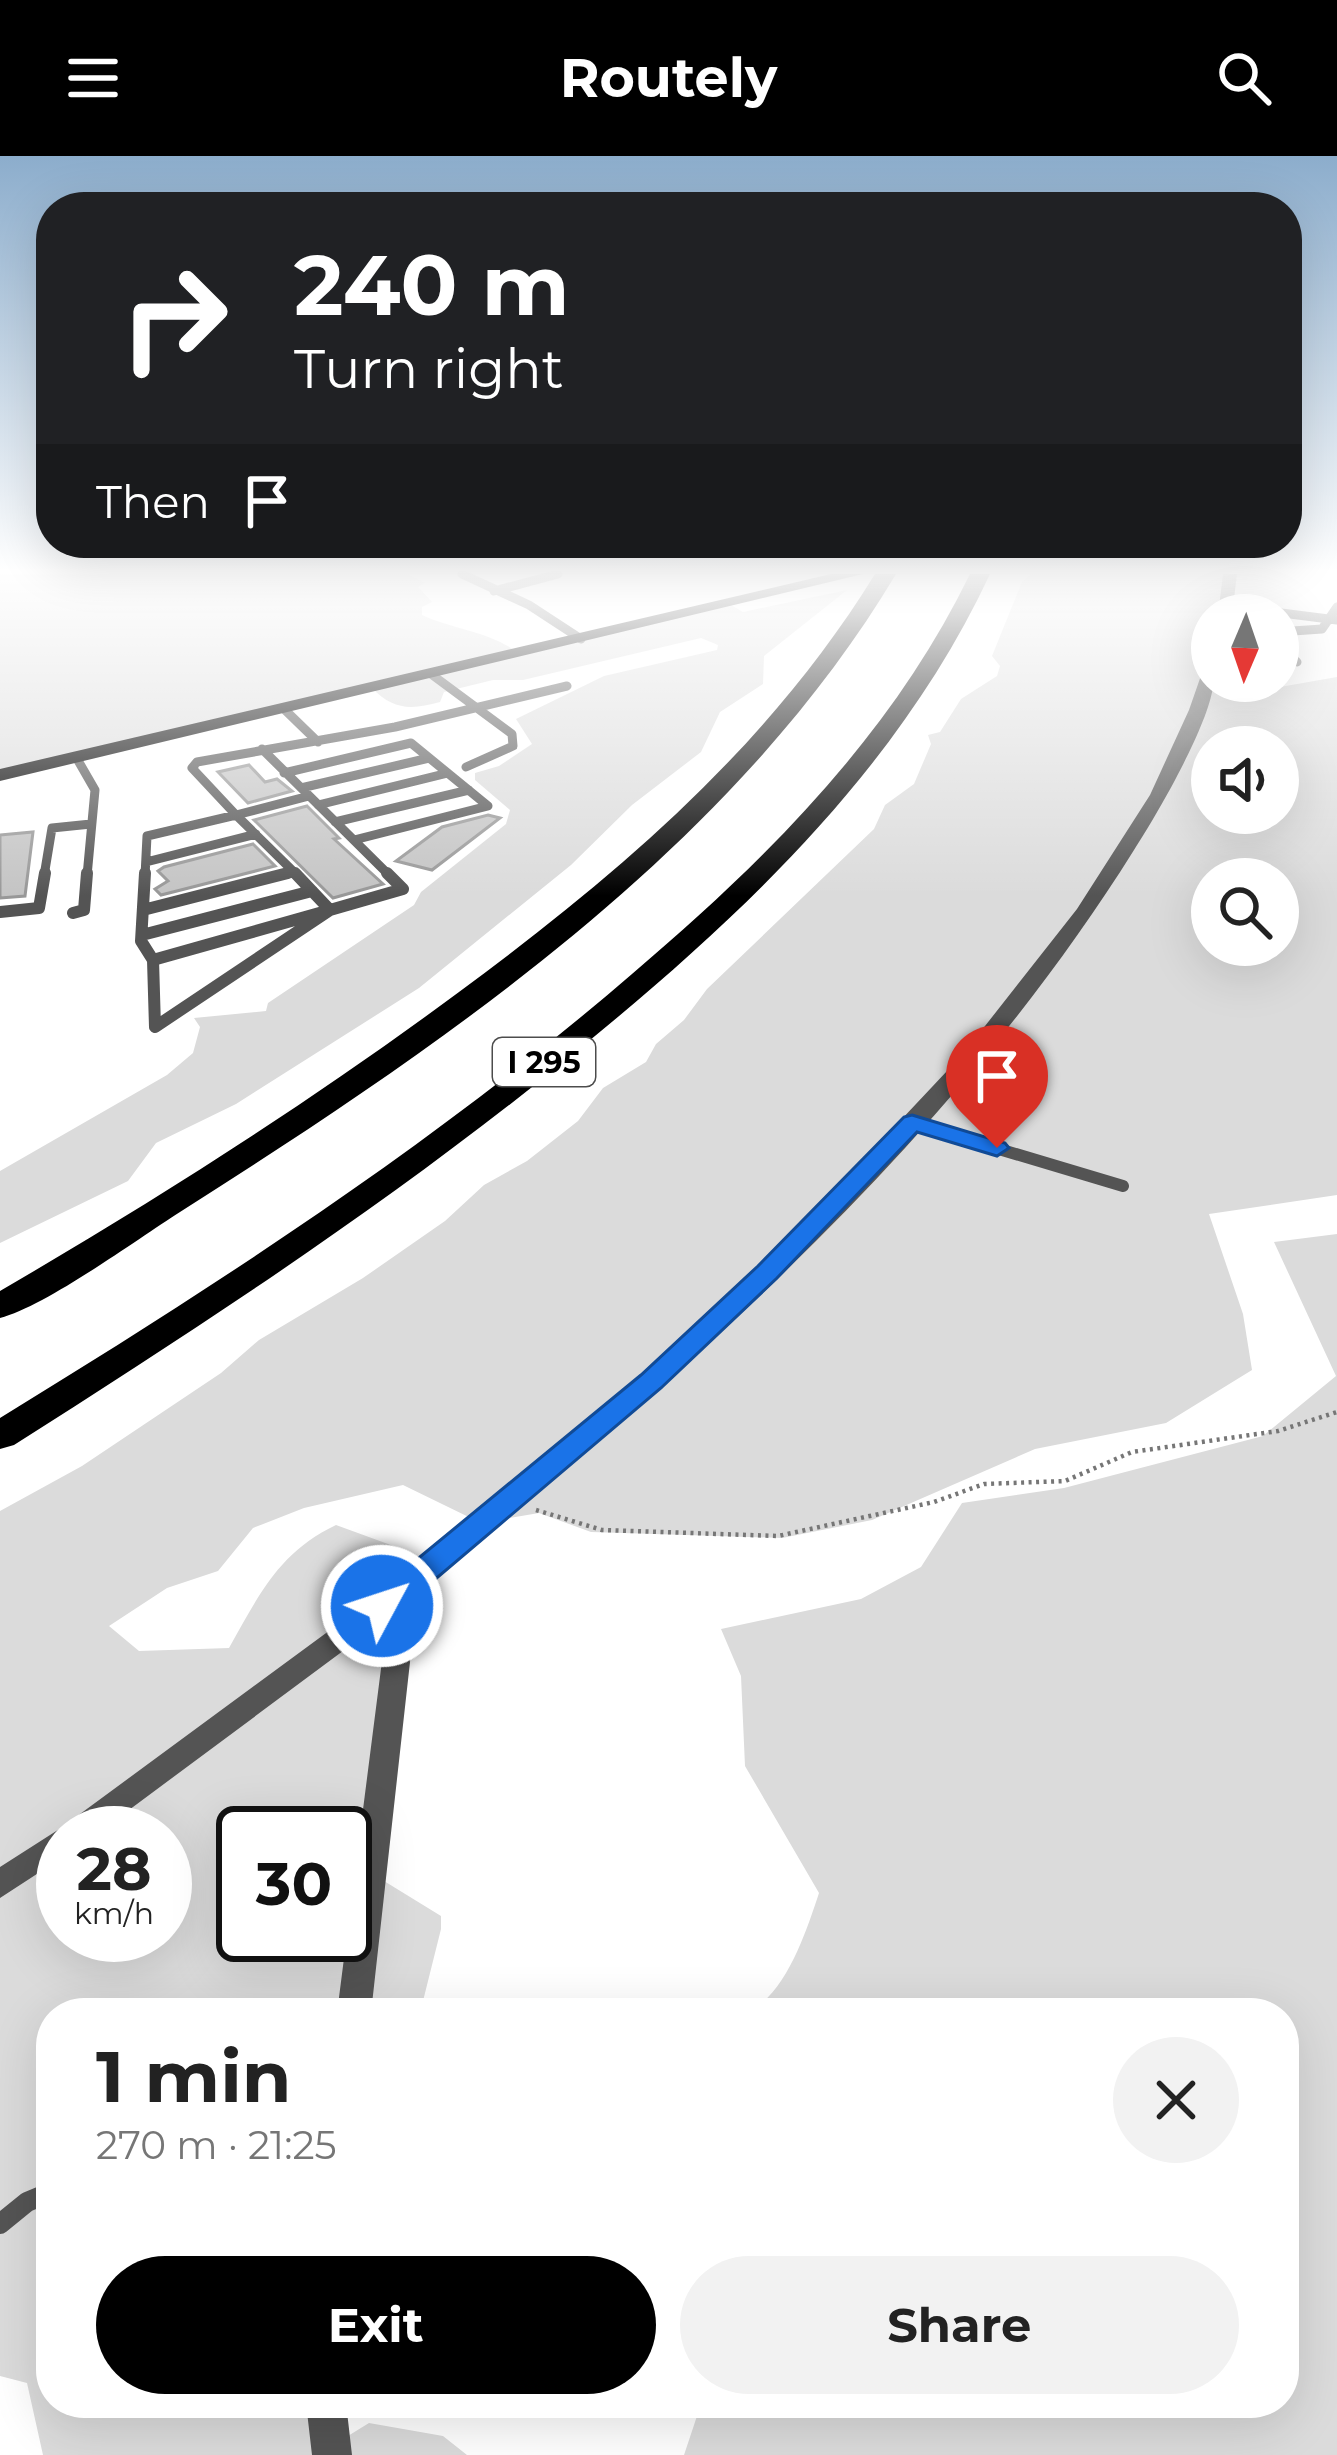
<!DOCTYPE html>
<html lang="en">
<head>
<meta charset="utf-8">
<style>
  :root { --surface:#fff; --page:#f2f2f2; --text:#222; --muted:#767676; --accent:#000 }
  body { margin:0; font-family:Montserrat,sans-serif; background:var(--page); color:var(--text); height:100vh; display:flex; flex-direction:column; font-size:45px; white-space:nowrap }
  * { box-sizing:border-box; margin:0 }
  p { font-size:39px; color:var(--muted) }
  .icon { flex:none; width:66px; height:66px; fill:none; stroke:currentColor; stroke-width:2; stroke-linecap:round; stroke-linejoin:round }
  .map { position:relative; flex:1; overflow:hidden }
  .drawer { position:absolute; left:36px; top:1842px; width:1263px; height:420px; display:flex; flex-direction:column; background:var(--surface); border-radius:48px; box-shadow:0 12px 48px #0002 }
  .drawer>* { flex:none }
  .top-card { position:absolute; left:36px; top:36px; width:1266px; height:366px; border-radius:48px; box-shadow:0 12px 48px #0002; background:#202124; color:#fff; overflow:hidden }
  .needle { width:78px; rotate:182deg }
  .buttons { position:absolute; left:1191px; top:438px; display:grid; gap:24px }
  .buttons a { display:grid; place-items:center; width:108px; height:108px; border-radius:50%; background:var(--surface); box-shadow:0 12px 48px #0002; font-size:60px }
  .speed { position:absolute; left:36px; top:1650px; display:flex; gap:24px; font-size:60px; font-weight:700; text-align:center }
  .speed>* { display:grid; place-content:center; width:156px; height:156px; border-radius:50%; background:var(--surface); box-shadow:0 12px 48px #0002; line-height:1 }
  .speed small { font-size:30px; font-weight:400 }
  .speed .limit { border:6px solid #111; border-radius:18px; background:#fff; color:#111 }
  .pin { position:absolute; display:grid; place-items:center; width:102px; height:102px; color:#fff; margin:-123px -51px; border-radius:50% 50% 50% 0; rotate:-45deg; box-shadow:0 0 12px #0007 }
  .pin .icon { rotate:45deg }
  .me { position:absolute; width:132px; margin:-66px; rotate:50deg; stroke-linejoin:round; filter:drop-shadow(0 0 9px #0008) }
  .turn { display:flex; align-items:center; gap:42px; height:252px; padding:0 60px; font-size:54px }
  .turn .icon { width:156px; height:156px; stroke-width:2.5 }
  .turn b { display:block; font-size:84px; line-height:102px }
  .then { display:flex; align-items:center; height:114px; padding:0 60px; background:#0003; gap:24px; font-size:45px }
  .round { display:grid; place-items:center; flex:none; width:126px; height:126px; border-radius:63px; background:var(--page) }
  .head { display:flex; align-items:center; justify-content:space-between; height:204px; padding:0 60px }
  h1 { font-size:72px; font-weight:700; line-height:90px }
  .primary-button { display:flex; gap:24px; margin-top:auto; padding:24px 60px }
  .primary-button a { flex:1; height:138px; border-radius:72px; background:var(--accent); color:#fff; font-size:48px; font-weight:700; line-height:138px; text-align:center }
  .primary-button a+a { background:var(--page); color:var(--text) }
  header { display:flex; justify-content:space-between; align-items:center; height:156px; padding:0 60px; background:var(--accent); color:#fff; font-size:54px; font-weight:700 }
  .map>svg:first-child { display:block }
</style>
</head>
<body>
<header><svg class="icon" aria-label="menu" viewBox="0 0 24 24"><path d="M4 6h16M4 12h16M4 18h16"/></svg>Routely<svg class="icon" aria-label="search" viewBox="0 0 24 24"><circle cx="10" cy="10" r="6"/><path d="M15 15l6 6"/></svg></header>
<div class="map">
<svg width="1337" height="2299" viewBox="0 0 1337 2299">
  <rect width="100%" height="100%" fill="#fff"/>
  <!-- green -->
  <path fill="#dbdbdb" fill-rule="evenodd" d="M0,418H407L425,427L418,431L432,446L422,451V459C455,474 488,475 517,496L729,448L743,456L847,434L764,500L763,528L720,556L701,596L632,649L571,709L419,832L236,948L156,987L128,1025L0,1087V1015L167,919L193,897L200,871L194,862L266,855L268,847L414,749L421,736L506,668L510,654L475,624V617L499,610L532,588L516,563L604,520L717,494L718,489L701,482L523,524H493L444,536L440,546C411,554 393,554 372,532L0,619Z
    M1031,418H1230L1225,459H1212V515L1206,532L1268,533L1337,521V1039L1209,1058L1243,1158L1252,1214L1166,1267L1035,1293L872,1364L782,1382L591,1376L539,1357L481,1367L403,1329L304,1352L253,1372L218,1415L167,1432L109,1470L139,1495L229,1492C259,1439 279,1396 336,1369L399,1392L386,1437L359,1471L394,1494L371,1717L441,1760V1773L420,1857H51V2247H325L335,2288L369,2267L443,2280L467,2299H43L27,2227L0,2220V1355L82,1310L221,1217L259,1184L363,1122L445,1065L484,1029L527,1005L578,965L603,932L646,906L656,888L684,864L707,833L874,673L885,649L914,628L931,588L928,579L940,576L961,543L997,520L1000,510L992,500L1022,426ZM1212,591H1278V657H1212ZM1212,723H1278V789H1212ZM63,1677H165V1779H63ZM243,1677H345V1779H243Z
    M1337,1078V2299H684L697,2260L710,2247H1284V1857H745C785,1842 806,1776 819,1737L745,1610L741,1520L721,1473L861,1443L921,1411L962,1347L1064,1332L1263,1280L1336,1220L1274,1086Z"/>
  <!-- building -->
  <path fill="#c4c4c4" stroke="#989898" stroke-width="3" d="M249,609L265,626L277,623L292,635L248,647L218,616Z
    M307,650L339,682L334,683L383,728L333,742L254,664Z
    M488,659L500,662L432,714L396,705L442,671Z
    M33,676L25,740L0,742V679Z
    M253,688L275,710L161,739L155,733L168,725L158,715L164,711Z"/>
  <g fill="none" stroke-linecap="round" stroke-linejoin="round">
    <!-- path -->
    <path stroke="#767676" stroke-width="4.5" stroke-dasharray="3 4.5" stroke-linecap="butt" d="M536,1354L602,1374L778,1380L934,1346L984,1328L1065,1325L1132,1296L1278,1275L1337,1256"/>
    <!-- lane-far2 -->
    <path stroke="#545454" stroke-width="9" d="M462,418L529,449L581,483
      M494,435L558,418
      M1227,450L1337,464
      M1278,476L1322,473L1337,451
      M1278,489L1297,506
      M431,518L512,578L513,590L466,611
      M284,553L318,586
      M262,593L390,720
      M76,601L95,634L87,720
      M284,617L411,587L488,650L354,684
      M301,632L429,602
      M318,649L448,617
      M335,666L469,634
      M146,706L256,678
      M44,720L52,672L91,668
      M145,720L147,680L236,659L192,612L197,606L395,571L567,530
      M277,720L293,716
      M298,720L236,659L309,640"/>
    <!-- lane-far1 -->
    <path stroke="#545454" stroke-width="12" d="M145,717L141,785L153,804
      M295,717L330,754
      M143,754L288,717
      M330,754L155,871L153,804Z
      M330,754L403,733L387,717
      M0,756L39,752L45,717
      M73,757L84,754L87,717
      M142,779L312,735
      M912,967L1123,1030"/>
    <!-- lane -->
    <path stroke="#545454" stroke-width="20" d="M0,2068L27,2046L51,2036"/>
    <!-- street -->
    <path fill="#545454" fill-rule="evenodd" d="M1223,418H1237L1232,459H1218Z
      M1212,506C1212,514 1213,528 1213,531C1207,572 1158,657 1134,694C946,995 670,1232 397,1453L406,1469L411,1497L371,1857H337L383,1497L378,1469L98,1677H63V1701L0,1742V1711L61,1672L371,1444L638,1224L774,1099L963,898L1077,753L1150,639L1189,554L1204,511Z
      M306,2247H346L352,2299H312Z"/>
    <!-- primary -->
    <path fill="#000" fill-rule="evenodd" d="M831,418H863L0,625V613Z"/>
    <!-- highway -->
    <path fill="#000" fill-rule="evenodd" d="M875,418H896C732,693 446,887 180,1056C136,1084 46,1150 0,1162V1135C158,1043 312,945 459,836C620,717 769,590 875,418Z
      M970,418H990C899,613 742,760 578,894C400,1040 208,1166 14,1289L0,1293V1262C220,1127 436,987 632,818C767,703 891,580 970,418Z"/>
  </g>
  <!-- sky -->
  <linearGradient id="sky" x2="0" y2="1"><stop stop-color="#8cadcc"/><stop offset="0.56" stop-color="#fff"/><stop offset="1" stop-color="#fff" stop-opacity="0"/></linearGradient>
  <rect width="1337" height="740" fill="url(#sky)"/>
  <!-- route -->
  <path fill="#1a73e8" stroke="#114b97" stroke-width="3" d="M912,959L1005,987L1009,992L997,1000L917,976L777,1122L661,1232L393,1459H370L366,1450L370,1442L641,1219L758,1110L904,961Z"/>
  <g text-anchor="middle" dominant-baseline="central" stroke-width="12" stroke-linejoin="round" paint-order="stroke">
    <!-- shield labels -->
    <rect fill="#fff" stroke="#4c4c4c" stroke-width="3" x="493" y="882" width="102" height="48" rx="9"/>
    <g font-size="30" font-weight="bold" fill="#000">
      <text x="544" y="906">I 295</text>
    </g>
  </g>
</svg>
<div class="buttons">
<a><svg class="needle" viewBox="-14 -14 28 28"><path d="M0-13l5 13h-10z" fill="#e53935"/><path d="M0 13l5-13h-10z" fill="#767676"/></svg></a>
<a><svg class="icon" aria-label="sound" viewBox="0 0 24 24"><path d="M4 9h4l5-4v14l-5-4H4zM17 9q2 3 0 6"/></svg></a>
<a><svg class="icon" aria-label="search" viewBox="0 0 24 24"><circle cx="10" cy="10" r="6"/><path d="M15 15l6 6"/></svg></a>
</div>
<div class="speed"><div>28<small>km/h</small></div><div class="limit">30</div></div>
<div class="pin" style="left:997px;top:992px;background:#d93025"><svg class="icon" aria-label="arrive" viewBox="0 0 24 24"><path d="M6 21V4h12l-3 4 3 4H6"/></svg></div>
<svg class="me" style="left:382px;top:1450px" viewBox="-20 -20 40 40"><circle r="17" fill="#1a73e8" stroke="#fff" stroke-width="3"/><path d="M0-11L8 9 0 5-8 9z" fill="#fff"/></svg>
<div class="top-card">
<div class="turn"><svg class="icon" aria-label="right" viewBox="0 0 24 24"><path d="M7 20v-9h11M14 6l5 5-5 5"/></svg><div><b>240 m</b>Turn right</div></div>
<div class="then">Then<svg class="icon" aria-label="arrive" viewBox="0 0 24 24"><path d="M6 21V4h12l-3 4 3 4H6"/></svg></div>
</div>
<section class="drawer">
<div class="head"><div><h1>1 min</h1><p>270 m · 21:25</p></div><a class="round"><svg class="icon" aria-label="close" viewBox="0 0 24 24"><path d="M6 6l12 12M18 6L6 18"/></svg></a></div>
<div class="primary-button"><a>Exit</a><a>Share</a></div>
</section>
</div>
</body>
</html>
